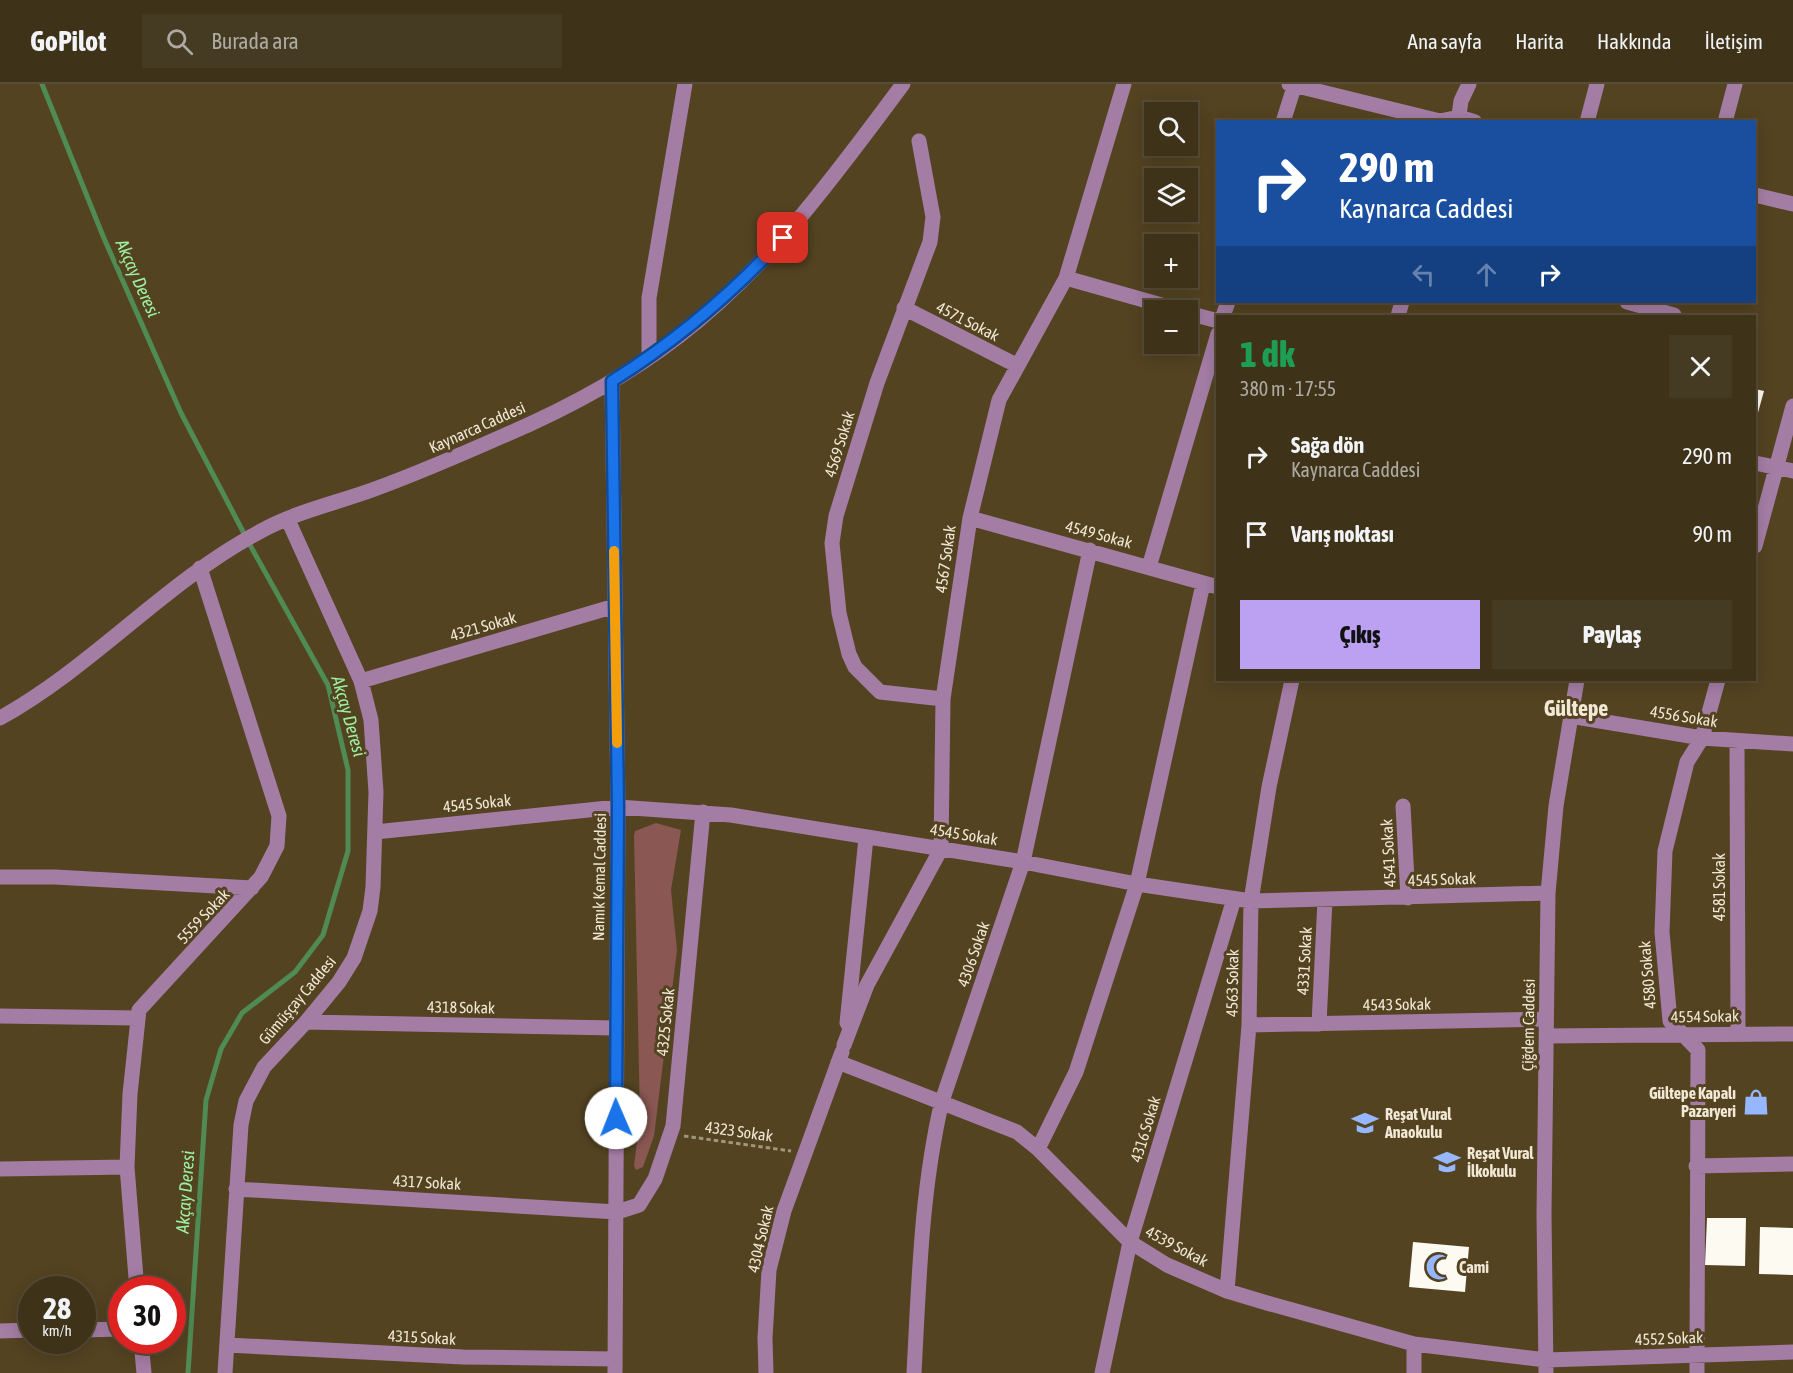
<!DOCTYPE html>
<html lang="tr">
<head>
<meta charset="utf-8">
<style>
  :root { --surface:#3e3219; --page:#453a22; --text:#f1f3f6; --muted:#adaaa2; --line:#574d38; --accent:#bca0f2 }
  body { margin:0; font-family:"Asap Condensed",sans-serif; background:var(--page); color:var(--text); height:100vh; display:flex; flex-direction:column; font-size:22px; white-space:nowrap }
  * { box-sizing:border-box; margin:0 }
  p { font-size:20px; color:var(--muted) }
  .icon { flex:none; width:33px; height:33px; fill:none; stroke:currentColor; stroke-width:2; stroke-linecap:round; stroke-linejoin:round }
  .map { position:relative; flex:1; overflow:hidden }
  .details { position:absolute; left:1216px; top:231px; width:540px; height:366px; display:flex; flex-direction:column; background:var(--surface); border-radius:0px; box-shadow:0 3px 15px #0003,0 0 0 2px var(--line) }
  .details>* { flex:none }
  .hud { position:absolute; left:1216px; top:36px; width:540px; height:183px; border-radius:0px; box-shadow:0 3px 15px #0003,0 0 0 2px var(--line); background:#1a4fa0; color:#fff; overflow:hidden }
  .tools { position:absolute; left:1144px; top:18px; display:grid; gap:12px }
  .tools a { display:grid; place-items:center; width:54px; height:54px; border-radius:0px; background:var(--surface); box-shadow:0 3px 15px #0003,0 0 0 2px var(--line); font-size:30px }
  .speed { position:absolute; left:18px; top:1192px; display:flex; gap:12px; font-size:30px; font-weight:700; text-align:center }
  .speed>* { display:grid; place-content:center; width:78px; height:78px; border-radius:50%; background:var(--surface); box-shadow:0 3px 15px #0003,0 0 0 2px var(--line); line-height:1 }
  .speed small { font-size:15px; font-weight:400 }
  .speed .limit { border:9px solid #d22; background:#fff; color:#111 }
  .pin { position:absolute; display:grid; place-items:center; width:51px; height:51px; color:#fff; margin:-26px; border-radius:12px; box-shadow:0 3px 9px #0006 }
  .me { position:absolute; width:66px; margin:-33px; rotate:359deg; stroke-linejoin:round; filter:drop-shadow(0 0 4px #0008) }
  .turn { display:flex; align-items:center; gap:21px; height:126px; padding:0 24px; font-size:27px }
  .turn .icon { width:78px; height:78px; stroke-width:2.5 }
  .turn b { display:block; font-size:42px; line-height:51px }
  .lanes { display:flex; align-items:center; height:57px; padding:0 24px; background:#0003; justify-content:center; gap:30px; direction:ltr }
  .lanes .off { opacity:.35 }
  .round { display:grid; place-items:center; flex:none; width:63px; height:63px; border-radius:0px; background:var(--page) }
  .headline { display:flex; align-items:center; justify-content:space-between; height:102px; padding:0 24px }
  h1 { font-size:36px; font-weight:800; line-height:45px; color:#1e9e55 }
  .button { display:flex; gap:12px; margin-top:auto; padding:12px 24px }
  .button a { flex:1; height:69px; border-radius:0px; background:var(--accent); color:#111; font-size:24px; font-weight:800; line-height:69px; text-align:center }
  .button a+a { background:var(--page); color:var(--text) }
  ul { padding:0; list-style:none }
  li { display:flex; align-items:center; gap:18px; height:78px; padding:0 24px }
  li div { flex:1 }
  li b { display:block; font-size:22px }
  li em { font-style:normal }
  header { display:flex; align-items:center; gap:36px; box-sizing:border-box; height:84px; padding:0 30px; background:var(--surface); border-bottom:2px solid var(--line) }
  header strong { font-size:28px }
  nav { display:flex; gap:33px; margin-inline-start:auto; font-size:21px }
  .search { width:420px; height:54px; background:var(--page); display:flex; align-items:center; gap:15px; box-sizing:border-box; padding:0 21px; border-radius:0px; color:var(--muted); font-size:22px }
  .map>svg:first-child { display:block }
</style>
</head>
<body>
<header>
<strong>GoPilot</strong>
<div class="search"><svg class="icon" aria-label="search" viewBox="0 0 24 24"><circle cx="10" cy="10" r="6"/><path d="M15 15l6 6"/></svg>Burada ara</div>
<nav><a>Ana sayfa</a><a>Harita</a><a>Hakkında</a><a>İletişim</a></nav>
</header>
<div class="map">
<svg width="1793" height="1289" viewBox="0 0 1793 1289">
  <rect width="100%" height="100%" fill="#534321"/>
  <!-- green -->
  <path fill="#8a5752" d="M656,739L681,746L671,806L677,866L654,1052L643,1083L636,1086L634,1082L640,1033L634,752L635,747Z"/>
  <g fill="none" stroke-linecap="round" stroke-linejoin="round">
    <!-- stream -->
    <path stroke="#4f8b53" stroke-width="5" d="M42,0L103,152L181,329L250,461L328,601L348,686V767L323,851L295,888L242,929L221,965L206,1016L188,1289"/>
  </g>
  <!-- building -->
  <path fill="#fdfaf2" d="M1755,305L1764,307L1756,336H1755Z
    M1707,1134H1746L1745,1182L1705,1181Z
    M1760,1143L1793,1144V1191L1759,1190Z
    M1413,1158L1469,1163L1465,1208L1409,1203Z"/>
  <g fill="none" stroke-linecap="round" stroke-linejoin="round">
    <!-- path -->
    <path stroke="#a1957a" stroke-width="3" stroke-dasharray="4.5 3" stroke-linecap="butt" d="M684,1052L791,1067"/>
    <!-- minor -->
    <path stroke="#a47da5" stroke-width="15" d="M1289,0L1440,37L1459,33L1475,38
      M1283,38L1295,0
      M1458,38L1461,17L1469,0
      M1587,38L1597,0
      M1725,38L1735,0
      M919,57L933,133L930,158L877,299L836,432L832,459L839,529L849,570L855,583L880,608L943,615
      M1755,111L1793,120
      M1066,194L1179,226
      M1627,218L1674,231
      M904,224L1016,281
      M1188,229L1218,237
      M1223,232L1228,218
      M1398,232L1402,218
      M649,273V214L685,0
      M612,297L618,723L615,1289
      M1755,379L1793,387
      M970,434L1218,503
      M1755,462L1793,322
      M1149,483L1218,250
      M361,597L615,522
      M1570,632L1702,654L1793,660
      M0,634C94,582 166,497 261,447C295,428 336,419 372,406C416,390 460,371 503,352C564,326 626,293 679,252C769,183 836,90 903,0
      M1737,658L1738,949
      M1403,722L1408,814
      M375,748L618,723L731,731L1023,778L1137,800L1251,817L1548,809
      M0,793H55L252,804
      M0,932L137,934
      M306,938L615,944
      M847,939L866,754
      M1319,940L1325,816
      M1249,941L1546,935
      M1546,952L1793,950
      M844,961L867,901L941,765L943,615L970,434L999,316L1066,194L1124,0
      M838,978L1017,1048L1038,1065L1130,1158L1167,1181L1227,1207L1267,1219L1414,1260L1546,1276L1793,1268
      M1038,1065L1076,988L1137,800L1203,500
      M1696,1082L1793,1080
      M0,1085L127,1083
      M236,1105L617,1128L639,1121L655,1095L673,1042L703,728
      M137,1206L127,1083L130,1010L139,926L261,793L277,762L279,732L200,484
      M1227,1207L1249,941L1251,817L1269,703L1292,596
      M82,1246L122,1245
      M0,1247L32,1246
      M141,1257L144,1289
      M227,1261L463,1273L614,1275
      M225,1289L241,1041L246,1017L264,983L306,938L339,898L354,874L370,827L373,803L376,708L371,636L361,597L288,436
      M766,1289L765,1254L769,1186L784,1127L842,968
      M914,1289C919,1198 921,1106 942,1017L1023,778L1090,466
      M1102,1289L1130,1158L1234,815
      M1414,1289V1260
      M1546,1289L1544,1130L1548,809L1556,722L1577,596
      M1697,1289L1698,966L1670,937L1662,848L1665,767L1687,678L1702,654L1718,596"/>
  </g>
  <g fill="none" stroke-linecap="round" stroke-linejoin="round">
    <!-- route casing -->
    <g stroke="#114b97" stroke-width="15">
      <path id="route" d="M616,1034L618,723L612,297C676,257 732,210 783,154"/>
    </g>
    <!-- route -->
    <use href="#route" stroke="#1a73e8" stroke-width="10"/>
    <!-- slow -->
    <path stroke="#f59e0b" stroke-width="10" d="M614,467L617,659"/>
  </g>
  <!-- icons -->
  <defs>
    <g id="shop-bare" transform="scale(2.07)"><path d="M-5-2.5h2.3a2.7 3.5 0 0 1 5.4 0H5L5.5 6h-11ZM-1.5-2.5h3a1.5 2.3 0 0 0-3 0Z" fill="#96b6fd" stroke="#534321" stroke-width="2.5" paint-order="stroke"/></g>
    <g id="school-bare" transform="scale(2.07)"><path d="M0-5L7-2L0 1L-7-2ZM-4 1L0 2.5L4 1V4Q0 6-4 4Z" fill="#96b6fd" stroke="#534321" stroke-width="2.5" paint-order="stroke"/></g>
    <g id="mosque-bare" transform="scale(2.07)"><path d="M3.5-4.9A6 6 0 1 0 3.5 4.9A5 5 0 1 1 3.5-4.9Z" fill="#96b6fd" stroke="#534321" stroke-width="2.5" paint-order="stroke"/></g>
  </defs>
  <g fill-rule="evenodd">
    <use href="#shop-bare" x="1756" y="1018"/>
    <use href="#school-bare" x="1365" y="1039"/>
    <use href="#school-bare" x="1447" y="1078"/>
    <use href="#mosque-bare" x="1439" y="1183"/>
  </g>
  <g text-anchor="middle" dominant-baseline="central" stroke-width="6" stroke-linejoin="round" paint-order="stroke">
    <!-- street labels -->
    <g font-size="16" fill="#f1e8d5" stroke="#534321">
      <text transform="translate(968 237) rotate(27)">4571 Sokak</text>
      <text transform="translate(477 343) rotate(-24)">Kaynarca Caddesi</text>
      <text transform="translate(839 360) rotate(-73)">4569 Sokak</text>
      <text transform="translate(1099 450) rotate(15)">4549 Sokak</text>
      <text transform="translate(945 475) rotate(-82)">4567 Sokak</text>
      <text transform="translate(483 542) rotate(-16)">4321 Sokak</text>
      <text transform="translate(1684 632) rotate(9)">4556 Sokak</text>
      <text transform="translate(477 719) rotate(-6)">4545 Sokak</text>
      <text transform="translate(964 750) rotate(9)">4545 Sokak</text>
      <text transform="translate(1388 769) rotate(-93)">4541 Sokak</text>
      <text transform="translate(599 793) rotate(-89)">Namık Kemal Caddesi</text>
      <text transform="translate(1442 795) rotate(-2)">4545 Sokak</text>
      <text transform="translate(1719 803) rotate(-90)">4581 Sokak</text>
      <text transform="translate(203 832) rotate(-47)">5559 Sokak</text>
      <text transform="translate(973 870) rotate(-71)">4306 Sokak</text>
      <text transform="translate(1304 877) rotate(-87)">4331 Sokak</text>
      <text transform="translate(1647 891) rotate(-95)">4580 Sokak</text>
      <text transform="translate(1232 899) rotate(-89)">4563 Sokak</text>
      <text transform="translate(297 916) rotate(-50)">Gümüşçay Caddesi</text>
      <text transform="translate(1397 920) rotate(-1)">4543 Sokak</text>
      <text transform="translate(461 923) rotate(1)">4318 Sokak</text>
      <text transform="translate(1705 932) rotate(-1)">4554 Sokak</text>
      <text transform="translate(665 938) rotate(-84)">4325 Sokak</text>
      <text transform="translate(1528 941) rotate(-89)">Çiğdem Caddesi</text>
      <text transform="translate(1145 1045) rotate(-73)">4316 Sokak</text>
      <text transform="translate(739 1047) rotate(8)">4323 Sokak</text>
      <text transform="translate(427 1098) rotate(3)">4317 Sokak</text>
      <text transform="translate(760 1155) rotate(-77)">4304 Sokak</text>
      <text transform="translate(1177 1162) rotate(28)">4539 Sokak</text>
      <text transform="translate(422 1253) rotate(3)">4315 Sokak</text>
      <text transform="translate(1669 1254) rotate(-2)">4552 Sokak</text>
    </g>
    <!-- poi labels -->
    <g font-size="16" font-weight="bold" fill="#f1e8d5" stroke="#534321" text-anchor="start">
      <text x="1736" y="1009" text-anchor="end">Gültepe Kapalı<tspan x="1736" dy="18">Pazaryeri</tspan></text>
      <text x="1385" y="1030">Reşat Vural<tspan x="1385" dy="18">Anaokulu</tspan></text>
      <text x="1467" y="1069">Reşat Vural<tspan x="1467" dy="18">İlkokulu</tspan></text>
      <text x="1459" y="1183">Cami</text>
    </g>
    <!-- water labels -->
    <g font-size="18" font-style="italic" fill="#9df0a1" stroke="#534321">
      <text transform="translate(138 194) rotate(66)">Akçay Deresi</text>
      <text transform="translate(349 632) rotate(74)">Akçay Deresi</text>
      <text transform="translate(185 1108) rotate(-86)">Akçay Deresi</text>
    </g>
    <!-- district labels -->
    <g font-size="22" font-weight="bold" fill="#f1e8d5" stroke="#534321">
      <text x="1576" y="624">Gültepe</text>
    </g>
  </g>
</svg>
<div class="tools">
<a><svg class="icon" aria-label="search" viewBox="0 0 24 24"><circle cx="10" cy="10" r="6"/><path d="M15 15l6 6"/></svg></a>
<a><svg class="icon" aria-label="layers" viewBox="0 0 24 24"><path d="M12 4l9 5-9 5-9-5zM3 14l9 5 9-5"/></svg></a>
<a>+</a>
<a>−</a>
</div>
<div class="speed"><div>28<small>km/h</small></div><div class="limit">30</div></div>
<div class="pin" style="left:783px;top:154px;background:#d93025"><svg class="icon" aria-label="arrive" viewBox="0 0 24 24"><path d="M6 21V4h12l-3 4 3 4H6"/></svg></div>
<svg class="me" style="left:616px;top:1034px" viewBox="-20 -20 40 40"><circle r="19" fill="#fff"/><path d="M0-13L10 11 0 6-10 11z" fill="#1a73e8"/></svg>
<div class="hud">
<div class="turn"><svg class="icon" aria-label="right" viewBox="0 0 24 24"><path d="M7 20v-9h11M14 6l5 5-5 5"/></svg><div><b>290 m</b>Kaynarca Caddesi</div></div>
<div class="lanes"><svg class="icon off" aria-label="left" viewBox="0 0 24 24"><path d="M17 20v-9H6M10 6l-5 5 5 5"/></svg><svg class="icon off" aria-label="ahead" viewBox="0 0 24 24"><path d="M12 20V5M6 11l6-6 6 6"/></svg><svg class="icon" aria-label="right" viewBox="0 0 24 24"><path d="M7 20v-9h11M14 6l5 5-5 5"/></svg></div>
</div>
<section class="details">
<div class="headline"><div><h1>1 dk</h1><p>380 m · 17:55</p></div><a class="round"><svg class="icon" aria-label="close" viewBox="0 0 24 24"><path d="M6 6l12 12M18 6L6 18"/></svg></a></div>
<ul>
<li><svg class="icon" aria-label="right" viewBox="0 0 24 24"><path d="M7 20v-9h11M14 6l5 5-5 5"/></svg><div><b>Sağa dön</b><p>Kaynarca Caddesi</p></div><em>290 m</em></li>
<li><svg class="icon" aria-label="arrive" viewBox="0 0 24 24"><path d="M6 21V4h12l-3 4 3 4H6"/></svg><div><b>Varış noktası</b></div><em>90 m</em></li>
</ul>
<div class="button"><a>Çıkış</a><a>Paylaş</a></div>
</section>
</div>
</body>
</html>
